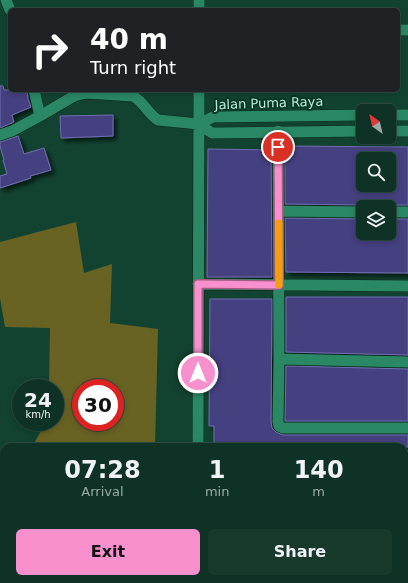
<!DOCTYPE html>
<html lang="en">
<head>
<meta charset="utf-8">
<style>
  :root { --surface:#0e3225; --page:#173a2d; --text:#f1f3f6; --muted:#9baaa7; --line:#2e4d42; --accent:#f790cd }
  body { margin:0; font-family:"DejaVu Sans",sans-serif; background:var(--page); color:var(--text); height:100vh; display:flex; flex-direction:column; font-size:15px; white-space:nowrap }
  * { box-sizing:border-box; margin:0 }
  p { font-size:13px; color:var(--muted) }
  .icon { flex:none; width:22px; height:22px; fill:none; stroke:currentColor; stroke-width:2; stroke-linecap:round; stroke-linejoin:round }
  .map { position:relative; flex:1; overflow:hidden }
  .details { position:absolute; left:0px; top:443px; width:408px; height:140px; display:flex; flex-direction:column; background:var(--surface); border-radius:12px 12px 0 0; box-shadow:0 2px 6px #0003,0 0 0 1px var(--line) }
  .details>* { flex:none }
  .banner { position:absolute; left:8px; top:8px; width:392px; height:84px; border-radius:6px; box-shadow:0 2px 6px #0003,0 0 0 1px var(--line); background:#202124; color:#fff; overflow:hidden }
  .needle { width:26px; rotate:326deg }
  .controls { position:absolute; left:356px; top:104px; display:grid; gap:8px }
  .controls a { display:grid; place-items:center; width:40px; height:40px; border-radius:6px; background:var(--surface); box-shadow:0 2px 6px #0003,0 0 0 1px var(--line); font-size:20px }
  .speed { position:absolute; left:12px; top:379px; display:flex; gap:8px; font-size:20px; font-weight:700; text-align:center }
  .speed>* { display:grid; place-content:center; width:52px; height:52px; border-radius:50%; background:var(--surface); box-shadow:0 2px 6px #0003,0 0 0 1px var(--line); line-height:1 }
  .speed small { font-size:10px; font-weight:400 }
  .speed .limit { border:6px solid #d22; background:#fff; color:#111 }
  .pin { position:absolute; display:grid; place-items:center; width:34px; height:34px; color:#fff; margin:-17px; border:2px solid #fff; border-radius:50%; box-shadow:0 1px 4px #0007 }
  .me { position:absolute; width:44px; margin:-22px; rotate:0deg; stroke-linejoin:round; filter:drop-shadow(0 0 3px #0008) }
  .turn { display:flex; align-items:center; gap:14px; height:84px; padding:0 16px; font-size:18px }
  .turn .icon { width:52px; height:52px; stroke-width:2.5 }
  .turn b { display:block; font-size:28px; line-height:34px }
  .eta { display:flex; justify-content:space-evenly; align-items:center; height:68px; text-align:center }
  .eta b { font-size:24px; font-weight:700; line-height:28px }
  .action { display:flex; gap:8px; margin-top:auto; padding:8px 16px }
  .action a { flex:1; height:46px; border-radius:6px; background:var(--accent); color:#111; font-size:16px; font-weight:700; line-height:46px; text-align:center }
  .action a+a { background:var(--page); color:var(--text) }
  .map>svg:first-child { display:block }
</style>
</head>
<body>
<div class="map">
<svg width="408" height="583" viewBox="0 0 408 583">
  <defs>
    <filter id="shadow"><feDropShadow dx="3.5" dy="3.5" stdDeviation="2" flood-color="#0009"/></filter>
  </defs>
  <rect width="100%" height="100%" fill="#124331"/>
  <!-- green -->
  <path fill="#686323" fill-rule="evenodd" d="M76,222L84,273L112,264L110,323L158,329L155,447H32L46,422H55V388H49L50,328L5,327L0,298V242ZM81,388H115V422H81Z
    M61,579H170V583H62Z"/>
  <!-- building -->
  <path fill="#45407f" stroke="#716eb2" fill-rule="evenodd" filter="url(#shadow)" d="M0,86H3L4,90H27L28,99L31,107L12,115L14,122L0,128Z
    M113,115V136L61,138L60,116Z
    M18,136L24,154L44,148L51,170L30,176L31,178L0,188V176L7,174L3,160H4L0,146V142Z
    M285,146L408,147V205H389V202H363V205L285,204ZM363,159H389V185H363Z
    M208,149L271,150L272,277H207Z
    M285,218L363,219V233H389V219H408V273L286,272Z
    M286,297H408V355L286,352Z
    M210,299H272L271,422L272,428L276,432L283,435H408V447H214V426H209Z
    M286,366L408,369V421H285Z"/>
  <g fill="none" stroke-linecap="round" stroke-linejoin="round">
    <!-- street casing -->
    <g stroke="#0a271b" stroke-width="12">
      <path id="street" d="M6,0L10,10
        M199,10V0
        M398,30H408
        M34,90L40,116
        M389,115H408
        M199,124L213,117L363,115
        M278,131L279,359L278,422L279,426L283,428H408
        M389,131H408
        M0,135L12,131L40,116L74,96L86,93L133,96C144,102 148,114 158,120L199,124L212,133L363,131
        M279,211L363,212
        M389,212H408
        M198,284L408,286
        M279,359L408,362
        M198,447L199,90
        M404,504H408
        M404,576L408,575
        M195,583V579"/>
    </g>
    <!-- street -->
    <use href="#street" stroke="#2a8865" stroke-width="11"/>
  </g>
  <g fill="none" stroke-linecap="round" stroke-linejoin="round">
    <!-- route casing -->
    <g stroke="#a15e85" stroke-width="10">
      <path id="route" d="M198,373V284L279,285L278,147"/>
    </g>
    <!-- route -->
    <use href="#route" stroke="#f790cd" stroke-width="7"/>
    <!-- slow -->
    <path stroke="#f59e0b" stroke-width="7" d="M279,285V223"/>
  </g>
  <g text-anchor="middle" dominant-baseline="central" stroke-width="4" stroke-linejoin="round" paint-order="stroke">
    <!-- street labels -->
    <g font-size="13" fill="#bde7d3" stroke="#043927">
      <text transform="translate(269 103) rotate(-2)">Jalan Puma Raya</text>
    </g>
  </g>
</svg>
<div class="controls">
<a><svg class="needle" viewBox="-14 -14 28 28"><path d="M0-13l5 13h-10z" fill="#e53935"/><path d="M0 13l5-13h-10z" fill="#9baaa7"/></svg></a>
<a><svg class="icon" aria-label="search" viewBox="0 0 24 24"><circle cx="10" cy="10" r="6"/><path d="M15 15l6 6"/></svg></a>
<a><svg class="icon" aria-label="layers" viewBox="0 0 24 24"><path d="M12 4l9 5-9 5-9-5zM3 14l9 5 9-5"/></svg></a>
</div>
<div class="speed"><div>24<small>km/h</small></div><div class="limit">30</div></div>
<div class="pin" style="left:278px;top:147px;background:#d93025"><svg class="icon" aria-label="arrive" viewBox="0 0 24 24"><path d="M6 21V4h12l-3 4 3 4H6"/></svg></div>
<svg class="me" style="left:198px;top:373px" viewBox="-20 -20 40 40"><circle r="17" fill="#f790cd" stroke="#fff" stroke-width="3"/><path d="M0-11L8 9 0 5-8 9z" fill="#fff"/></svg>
<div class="banner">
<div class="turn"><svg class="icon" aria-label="right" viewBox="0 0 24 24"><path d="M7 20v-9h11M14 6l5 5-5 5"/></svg><div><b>40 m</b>Turn right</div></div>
</div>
<section class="details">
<div class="eta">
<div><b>07:28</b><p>Arrival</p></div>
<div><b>1</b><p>min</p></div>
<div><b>140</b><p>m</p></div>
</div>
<div class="action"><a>Exit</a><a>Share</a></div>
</section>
</div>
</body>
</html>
